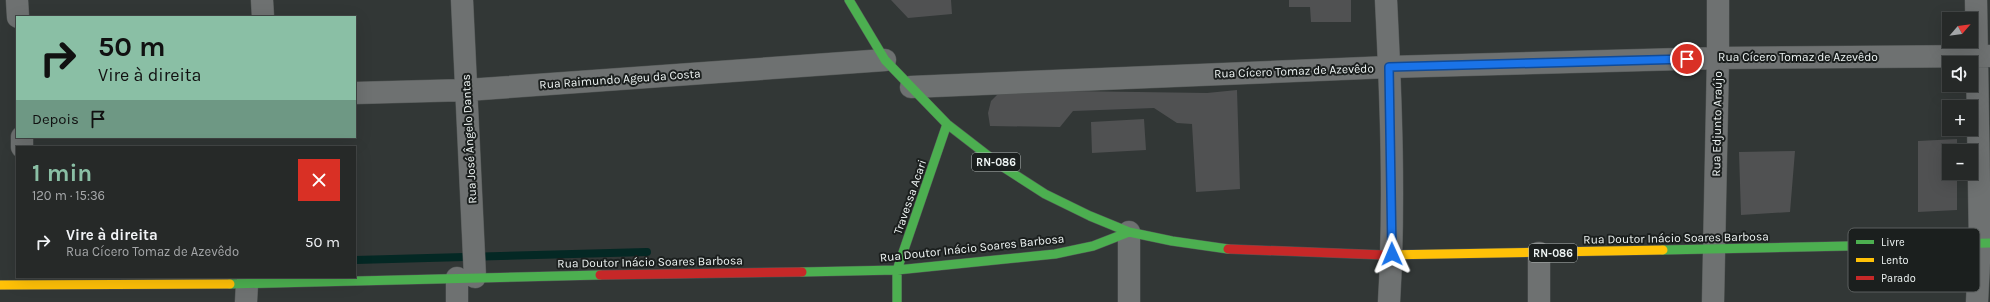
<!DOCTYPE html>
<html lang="pt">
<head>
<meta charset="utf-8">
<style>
  :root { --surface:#262928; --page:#323534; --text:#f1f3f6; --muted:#a4a6a8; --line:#424545; --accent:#8abfa5 }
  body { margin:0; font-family:Karla,sans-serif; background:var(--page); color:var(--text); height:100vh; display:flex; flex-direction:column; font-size:15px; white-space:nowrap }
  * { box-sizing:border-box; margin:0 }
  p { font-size:13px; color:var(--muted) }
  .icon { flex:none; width:22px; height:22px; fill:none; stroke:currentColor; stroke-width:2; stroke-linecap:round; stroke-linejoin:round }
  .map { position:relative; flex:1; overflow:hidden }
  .sheet { position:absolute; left:16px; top:146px; width:340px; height:132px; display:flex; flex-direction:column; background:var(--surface); border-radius:0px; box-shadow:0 4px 16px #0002,0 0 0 1px var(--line) }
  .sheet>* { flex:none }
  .top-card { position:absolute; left:16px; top:16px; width:340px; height:122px; border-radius:0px; box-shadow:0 4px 16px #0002,0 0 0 1px var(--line); background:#8abfa5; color:#111; overflow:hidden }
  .needle { width:26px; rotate:62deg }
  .buttons { position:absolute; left:1942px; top:12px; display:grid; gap:8px }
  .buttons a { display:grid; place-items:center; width:36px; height:36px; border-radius:0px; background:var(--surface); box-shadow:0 4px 16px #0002,0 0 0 1px var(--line); font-size:20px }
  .pin { position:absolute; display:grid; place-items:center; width:34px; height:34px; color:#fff; margin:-17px; border:2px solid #fff; border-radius:50%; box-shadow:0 1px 4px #0007 }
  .me { position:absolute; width:44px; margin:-22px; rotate:359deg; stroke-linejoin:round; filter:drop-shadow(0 0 3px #0008) }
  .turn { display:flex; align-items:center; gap:14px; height:84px; padding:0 16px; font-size:18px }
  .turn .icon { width:52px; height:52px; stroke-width:2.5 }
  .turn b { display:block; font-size:28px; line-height:34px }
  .then { display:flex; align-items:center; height:38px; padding:0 16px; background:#0003; gap:8px; font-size:15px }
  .round { display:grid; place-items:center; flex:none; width:42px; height:42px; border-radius:0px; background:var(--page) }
  .summary { display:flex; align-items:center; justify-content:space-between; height:68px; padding:0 16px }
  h1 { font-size:24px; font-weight:700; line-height:30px; color:var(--accent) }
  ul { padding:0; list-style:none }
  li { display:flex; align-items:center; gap:12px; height:56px; padding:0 16px }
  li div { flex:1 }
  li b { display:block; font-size:15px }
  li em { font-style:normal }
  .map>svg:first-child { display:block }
</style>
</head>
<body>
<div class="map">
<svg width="1990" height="302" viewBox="0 0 1990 302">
  <rect width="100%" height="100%" fill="#323736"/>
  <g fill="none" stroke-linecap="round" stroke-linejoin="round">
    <!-- stream -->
    <path stroke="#042824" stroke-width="8" d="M355,260L647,252"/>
  </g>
  <!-- building -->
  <path fill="#505152" d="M891,0H951L952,14L908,18Z
    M1289,0H1351V22H1311L1310,7H1289Z
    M1007,90L1207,93L1237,90L1240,189L1196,192L1192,124L1177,123L1154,108L1073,111L1060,127L990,126L988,113L991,101L999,93Z
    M1144,119L1146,150L1092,153L1091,122Z
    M1957,139V151H1949V173H1957V210L1918,212V141Z
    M1795,151L1790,212L1741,215L1739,152Z"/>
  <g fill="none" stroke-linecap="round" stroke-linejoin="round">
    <!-- street casing -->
    <g stroke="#515554" stroke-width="23">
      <path id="street" d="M17,0L18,17
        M262,0L263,17
        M462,0L475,277
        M1386,0C1391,100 1395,202 1389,302
        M1976,0L1980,243L1977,302
        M911,87L1389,67L1718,58L1990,56
        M355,93L467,90L885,60
        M22,137V147
        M1129,232V302
        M1539,253V302
        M457,278V302
        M246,302L247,284
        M1713,302L1718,58V0"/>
    </g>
    <!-- fast casing -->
    <g stroke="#515554" stroke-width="10">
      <path id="fast" d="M849,0L885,60L947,124L1000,165L1045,194L1090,216L1129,232L1172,241L1228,249
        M1663,250L1990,243
        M802,272L897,270L1055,254L1093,246L1129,232
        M230,284L600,275
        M897,302V270L947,124"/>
    </g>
    <!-- slow casing -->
    <g stroke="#515554" stroke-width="10">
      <path id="slow" d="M1384,255L1663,250
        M0,285L230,284"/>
    </g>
    <!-- jam casing -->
    <g stroke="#515554" stroke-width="10">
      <path id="jam" d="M1228,249L1384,255
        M600,275L802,272"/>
    </g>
    <!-- street -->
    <use href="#street" stroke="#6e7171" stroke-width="22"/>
    <!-- fast -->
    <use href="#fast" stroke="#4caf50" stroke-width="9"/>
    <!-- slow -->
    <use href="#slow" stroke="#ffc107" stroke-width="9"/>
    <!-- jam -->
    <use href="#jam" stroke="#c62828" stroke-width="9"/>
  </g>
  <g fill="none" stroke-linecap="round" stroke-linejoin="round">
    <!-- route casing -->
    <g stroke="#114b97" stroke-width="10">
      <path id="route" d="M1392,254L1389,67L1687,59"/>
    </g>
    <!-- route -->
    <use href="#route" stroke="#1a73e8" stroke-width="7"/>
  </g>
  <g text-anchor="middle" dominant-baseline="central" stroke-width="4" stroke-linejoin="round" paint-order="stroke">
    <!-- shield labels -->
    <g fill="#1b1f1e" stroke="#afb5b4" stroke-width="1">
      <rect x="972" y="153" width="48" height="18" rx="3"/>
      <rect x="1529" y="244" width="48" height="18" rx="3"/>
    </g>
    <g font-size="11" font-weight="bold" fill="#eff5f4">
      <text x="996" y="162">RN-086</text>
      <text x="1553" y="253">RN-086</text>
    </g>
    <!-- street labels -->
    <g font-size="12" fill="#eff5f4" stroke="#1b1f1e">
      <text x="1798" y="57">Rua Cícero Tomaz de Azevêdo</text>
      <text transform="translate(1294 71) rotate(-2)">Rua Cícero Tomaz de Azevêdo</text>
      <text transform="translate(620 79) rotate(-4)">Rua Raimundo Ageu da Costa</text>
      <text transform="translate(1717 124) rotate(-89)">Rua Edjunto Araújo</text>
      <text transform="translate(469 139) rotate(-93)">Rua José Ângelo Dantas</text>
      <text transform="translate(910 197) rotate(-71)">Travessa Acari</text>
      <text transform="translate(1676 238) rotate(-1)">Rua Doutor Inácio Soares Barbosa</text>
      <text transform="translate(972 248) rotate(-6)">Rua Doutor Inácio Soares Barbosa</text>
      <text transform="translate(650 262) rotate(-1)">Rua Doutor Inácio Soares Barbosa</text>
    </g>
  </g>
  <!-- legend -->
  <rect x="1848" y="228" width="132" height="64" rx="6" fill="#1b1f1e" stroke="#5b5f5e" stroke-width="1"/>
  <rect x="1856" y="240" width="18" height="4" fill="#4caf50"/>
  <rect x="1856" y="258" width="18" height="4" fill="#ffc107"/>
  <rect x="1856" y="276" width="18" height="4" fill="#c62828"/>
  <g font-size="11" fill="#eff5f4">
    <text x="1881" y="246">Livre</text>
    <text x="1881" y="264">Lento</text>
    <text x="1881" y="282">Parado</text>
  </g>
</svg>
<div class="buttons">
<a><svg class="needle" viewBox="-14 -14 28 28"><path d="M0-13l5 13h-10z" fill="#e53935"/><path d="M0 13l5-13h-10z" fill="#a4a6a8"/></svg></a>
<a><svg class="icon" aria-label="sound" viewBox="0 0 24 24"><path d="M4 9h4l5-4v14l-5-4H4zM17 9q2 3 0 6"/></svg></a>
<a>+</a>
<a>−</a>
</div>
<div class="pin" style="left:1687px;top:59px;background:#d93025"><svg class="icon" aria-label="arrive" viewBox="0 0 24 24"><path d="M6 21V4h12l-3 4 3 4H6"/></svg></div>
<svg class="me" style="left:1392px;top:254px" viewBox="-20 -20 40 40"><path d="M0-17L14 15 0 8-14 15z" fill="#1a73e8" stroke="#fff" stroke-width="4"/></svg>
<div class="top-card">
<div class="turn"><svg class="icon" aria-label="right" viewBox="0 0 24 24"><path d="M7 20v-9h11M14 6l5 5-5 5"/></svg><div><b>50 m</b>Vire à direita</div></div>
<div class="then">Depois<svg class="icon" aria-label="arrive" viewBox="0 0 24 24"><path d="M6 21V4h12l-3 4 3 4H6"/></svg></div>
</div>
<section class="sheet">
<div class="summary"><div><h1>1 min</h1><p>120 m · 15:36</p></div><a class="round" style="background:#d93025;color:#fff"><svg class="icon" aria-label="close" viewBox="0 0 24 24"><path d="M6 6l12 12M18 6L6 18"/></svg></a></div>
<ul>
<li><svg class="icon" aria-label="right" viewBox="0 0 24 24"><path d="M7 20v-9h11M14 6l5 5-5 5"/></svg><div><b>Vire à direita</b><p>Rua Cícero Tomaz de Azevêdo</p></div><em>50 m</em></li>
</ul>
</section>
</div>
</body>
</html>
